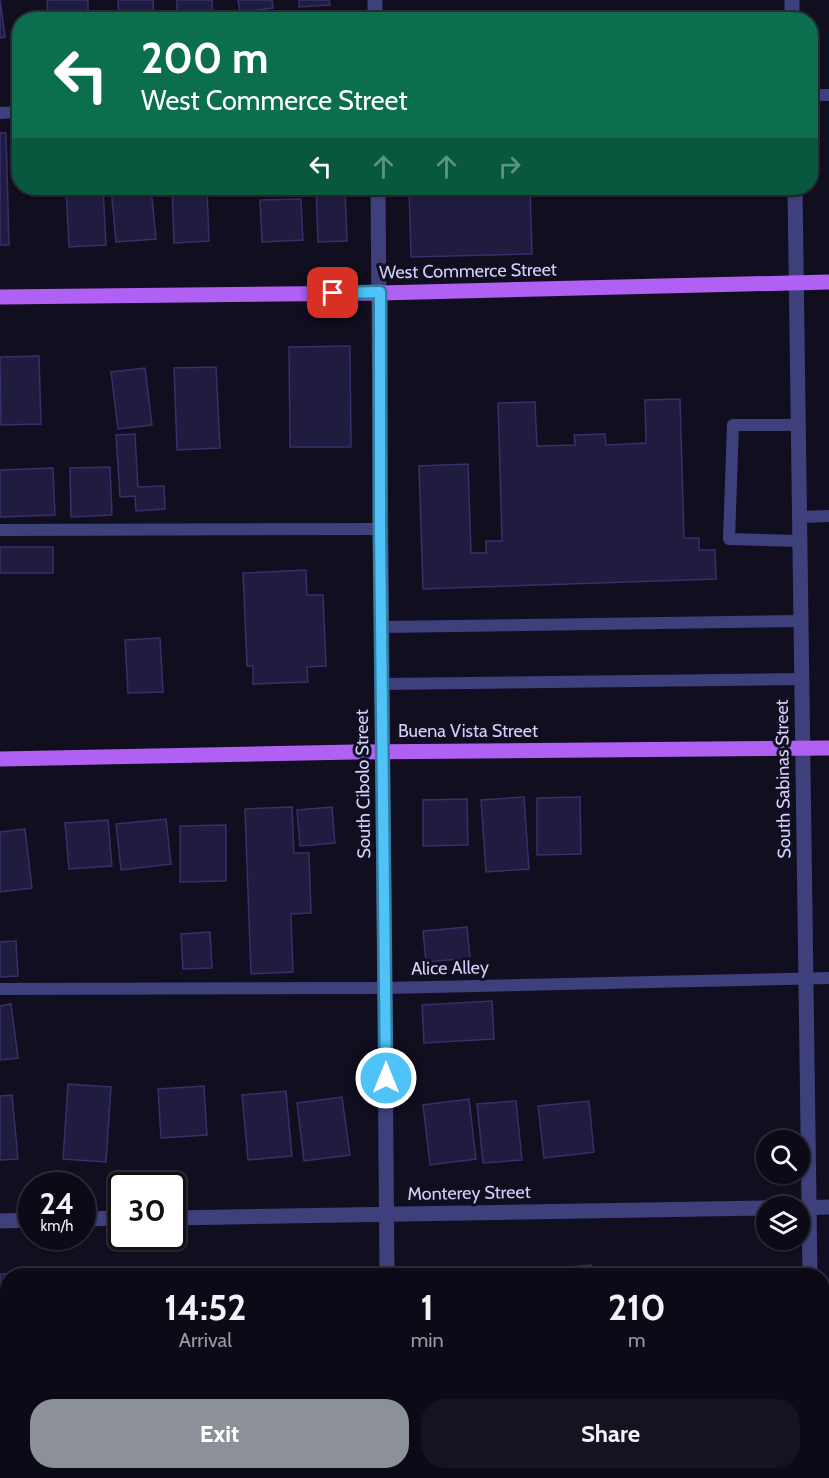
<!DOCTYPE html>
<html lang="en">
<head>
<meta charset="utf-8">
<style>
  :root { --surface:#0c0a17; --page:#151320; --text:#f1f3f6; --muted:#9a9aa1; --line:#2c2b36; --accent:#8c9099 }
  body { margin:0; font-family:Cabin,sans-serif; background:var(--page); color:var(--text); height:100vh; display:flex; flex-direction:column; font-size:22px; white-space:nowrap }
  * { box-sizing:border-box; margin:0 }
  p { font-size:20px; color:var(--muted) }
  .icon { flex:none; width:33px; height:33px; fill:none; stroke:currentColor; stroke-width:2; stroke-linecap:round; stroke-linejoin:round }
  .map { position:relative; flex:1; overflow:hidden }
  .details { position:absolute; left:0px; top:1268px; width:830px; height:212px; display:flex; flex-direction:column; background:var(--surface); border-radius:24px 24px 0 0; box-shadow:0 2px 4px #0004,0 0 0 2px var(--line) }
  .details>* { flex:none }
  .guide { position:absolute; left:12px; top:12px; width:806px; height:183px; border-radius:24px; box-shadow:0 2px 4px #0004,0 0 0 2px var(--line); background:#0b6e4f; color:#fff; overflow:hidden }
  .controls { position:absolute; left:756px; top:1130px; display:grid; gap:12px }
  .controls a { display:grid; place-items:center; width:54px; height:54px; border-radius:50%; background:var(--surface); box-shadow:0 2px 4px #0004,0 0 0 2px var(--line); font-size:30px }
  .speed { position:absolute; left:18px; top:1172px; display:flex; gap:12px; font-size:30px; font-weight:700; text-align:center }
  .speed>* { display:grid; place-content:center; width:78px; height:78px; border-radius:50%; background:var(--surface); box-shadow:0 2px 4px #0004,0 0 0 2px var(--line); line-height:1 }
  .speed small { font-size:15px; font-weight:400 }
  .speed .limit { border:3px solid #111; border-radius:9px; background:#fff; color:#111 }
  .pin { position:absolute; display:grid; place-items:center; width:51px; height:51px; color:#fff; margin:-26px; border-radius:12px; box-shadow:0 3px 9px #0006 }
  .me { position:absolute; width:66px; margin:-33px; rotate:0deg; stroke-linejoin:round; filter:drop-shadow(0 0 4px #0008) }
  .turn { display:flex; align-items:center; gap:21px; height:126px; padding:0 30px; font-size:27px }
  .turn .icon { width:78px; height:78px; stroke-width:2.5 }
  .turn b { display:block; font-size:42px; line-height:51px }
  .lanes { display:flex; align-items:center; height:57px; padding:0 30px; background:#0003; justify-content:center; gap:30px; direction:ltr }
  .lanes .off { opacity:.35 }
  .eta { display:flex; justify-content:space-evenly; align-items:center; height:102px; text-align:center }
  .eta b { font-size:36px; font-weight:700; line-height:42px }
  .button { display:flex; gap:12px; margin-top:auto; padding:12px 30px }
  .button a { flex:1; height:69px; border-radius:24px; background:var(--accent); color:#fff; font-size:24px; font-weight:700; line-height:69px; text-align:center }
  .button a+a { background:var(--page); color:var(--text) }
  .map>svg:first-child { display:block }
</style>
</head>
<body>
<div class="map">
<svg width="829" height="1478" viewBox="0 0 829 1478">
  <rect width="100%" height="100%" fill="#100e1f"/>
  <!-- building -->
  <path fill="#201c3f" stroke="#363069" stroke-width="1.5" d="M0,0L5,37L0,38Z
    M47,0H88V20H48Z
    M118,0H153L154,20H119Z
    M177,0H212L213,17L177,18Z
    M238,0H272L273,8L240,12Z
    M299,0H329L330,5L299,7Z
    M0,133H6L9,245H0Z
    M66,188H103L106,245L69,247Z
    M111,188H151L156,239L116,242Z
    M172,188H207L209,241L174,243Z
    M316,188H345L347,241L318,242Z
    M409,188H530L532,254L411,257Z
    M301,199L303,240L262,242L260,200Z
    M350,346L351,447H290L289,347Z
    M39,356L41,424L1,425L0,357Z
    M216,367L220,448L177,450L174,368Z
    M145,368L152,425L118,429L111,372Z
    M680,399L684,538H699V550H715L716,579L423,589L419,466L468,464L471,553H486V541H502L498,403L535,402L537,446L575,445L574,435L605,434L606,445L646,443L645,400Z
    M135,434L138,487L164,486L165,509L136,511L135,496L120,497L116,435Z
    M110,467L112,515L71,517L70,468Z
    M53,468L55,515L0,517V470Z
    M0,547H53V573H0Z
    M306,570L307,595H323L326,666L307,667L308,682L253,684V666H247L243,573Z
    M160,638L163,692L128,693L125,640Z
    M524,797L529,869L486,872L481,800Z
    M580,797L581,854L537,855V798Z
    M467,799L468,845L423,846V800Z
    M292,807L294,853H309L311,913L291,914L293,972L251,974L245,809Z
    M332,807L335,843L300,846L297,810Z
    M166,819L171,864L121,870L116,824Z
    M108,820L112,866L69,869L65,823Z
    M226,825V881L180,882V826Z
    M25,829L32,888L0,892V832Z
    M467,927L470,958L426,962L423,931Z
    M210,932L212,968L183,969L181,934Z
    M16,941L18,976L0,977V942Z
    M492,1001L494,1039L424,1043L422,1005Z
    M11,1004L18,1058L0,1060V1006Z
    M68,1084L111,1087L106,1162L63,1159Z
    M204,1086L207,1135L161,1138L158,1089Z
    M286,1091L292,1156L248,1160L242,1095Z
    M12,1095L18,1159L0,1160V1096Z
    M342,1097L350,1155L304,1161L297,1103Z
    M469,1099L476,1159L430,1165L423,1105Z
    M516,1101L522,1160L483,1163L477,1104Z
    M589,1101L594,1152L544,1158L538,1106Z
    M591,1265L592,1275H535V1270Z
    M125,1271V1275H86Z
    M40,1272V1275H8V1314H3L4,1331H0V1274Z
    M7,1349L8,1385L0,1386V1350Z
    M37,1472H57V1478H37Z
    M66,1472H99V1478H67Z
    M449,1472H466L467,1478H434V1473Z
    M603,1472H639V1478H604Z"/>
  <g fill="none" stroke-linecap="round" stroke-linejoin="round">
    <!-- lane -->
    <path stroke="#3d407b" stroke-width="12" d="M810,95H829
      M0,113L20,112
      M797,425H733L729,539L799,541
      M799,517L829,516
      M0,530L380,529
      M381,627L801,621
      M382,684L801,679
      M0,989L386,988L829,978
      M822,1436H829
      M0,1449H8"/>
    <!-- street -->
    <path stroke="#3d407b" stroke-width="15" d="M375,0V20
      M792,0V20
      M378,188L387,1275
      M795,188L810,1275
      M800,1208L829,1207
      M172,1218L766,1208
      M82,1219L122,1218
      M0,1221L32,1220
      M389,1472V1478
      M812,1472L813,1478"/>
    <!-- primary -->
    <path stroke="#b060f3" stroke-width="15" d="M0,297L380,293L829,282
      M0,759L355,752L829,748"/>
  </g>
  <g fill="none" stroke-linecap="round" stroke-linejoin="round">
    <!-- route casing -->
    <g stroke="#337fa1" stroke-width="15">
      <path id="route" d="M333,293L380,292V529L386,1078"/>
    </g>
    <!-- route -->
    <use href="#route" stroke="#4fc3f7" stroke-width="10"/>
  </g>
  <g text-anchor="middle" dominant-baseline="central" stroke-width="6" stroke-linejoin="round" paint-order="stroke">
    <!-- street labels -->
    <g font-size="18" fill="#d2d0fc" stroke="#100e1f">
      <text transform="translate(468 271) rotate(-1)">West Commerce Street</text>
      <text x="468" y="731">Buena Vista Street</text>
      <text transform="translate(783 779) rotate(-91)">South Sabinas Street</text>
      <text transform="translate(363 784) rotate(-91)">South Cibolo Street</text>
      <text transform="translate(450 968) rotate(-1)">Alice Alley</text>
      <text transform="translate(469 1193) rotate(-1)">Monterey Street</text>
    </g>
  </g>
</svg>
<div class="controls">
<a><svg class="icon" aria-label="search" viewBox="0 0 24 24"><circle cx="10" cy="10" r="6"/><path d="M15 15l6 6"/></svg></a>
<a><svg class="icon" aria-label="layers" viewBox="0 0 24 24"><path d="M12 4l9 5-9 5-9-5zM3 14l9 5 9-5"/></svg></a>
</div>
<div class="speed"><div>24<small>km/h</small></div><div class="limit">30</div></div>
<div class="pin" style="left:333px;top:293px;background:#d93025"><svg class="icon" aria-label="arrive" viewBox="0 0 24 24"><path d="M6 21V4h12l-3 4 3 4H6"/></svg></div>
<svg class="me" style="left:386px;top:1078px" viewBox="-20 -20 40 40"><circle r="17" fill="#4fc3f7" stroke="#fff" stroke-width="3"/><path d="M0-11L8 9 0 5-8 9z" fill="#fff"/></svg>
<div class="guide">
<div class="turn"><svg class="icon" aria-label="left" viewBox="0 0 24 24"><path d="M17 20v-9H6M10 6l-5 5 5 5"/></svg><div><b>200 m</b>West Commerce Street</div></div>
<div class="lanes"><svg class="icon" aria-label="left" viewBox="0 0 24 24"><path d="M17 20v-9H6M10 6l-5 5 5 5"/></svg><svg class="icon off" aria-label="ahead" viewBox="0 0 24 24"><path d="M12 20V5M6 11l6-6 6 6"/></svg><svg class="icon off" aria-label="ahead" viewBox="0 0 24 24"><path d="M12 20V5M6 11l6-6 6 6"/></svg><svg class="icon off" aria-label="right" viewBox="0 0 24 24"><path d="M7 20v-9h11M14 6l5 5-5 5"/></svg></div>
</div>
<section class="details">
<div class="eta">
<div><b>14:52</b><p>Arrival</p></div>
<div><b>1</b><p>min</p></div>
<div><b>210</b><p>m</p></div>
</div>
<div class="button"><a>Exit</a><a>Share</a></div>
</section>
</div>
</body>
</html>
